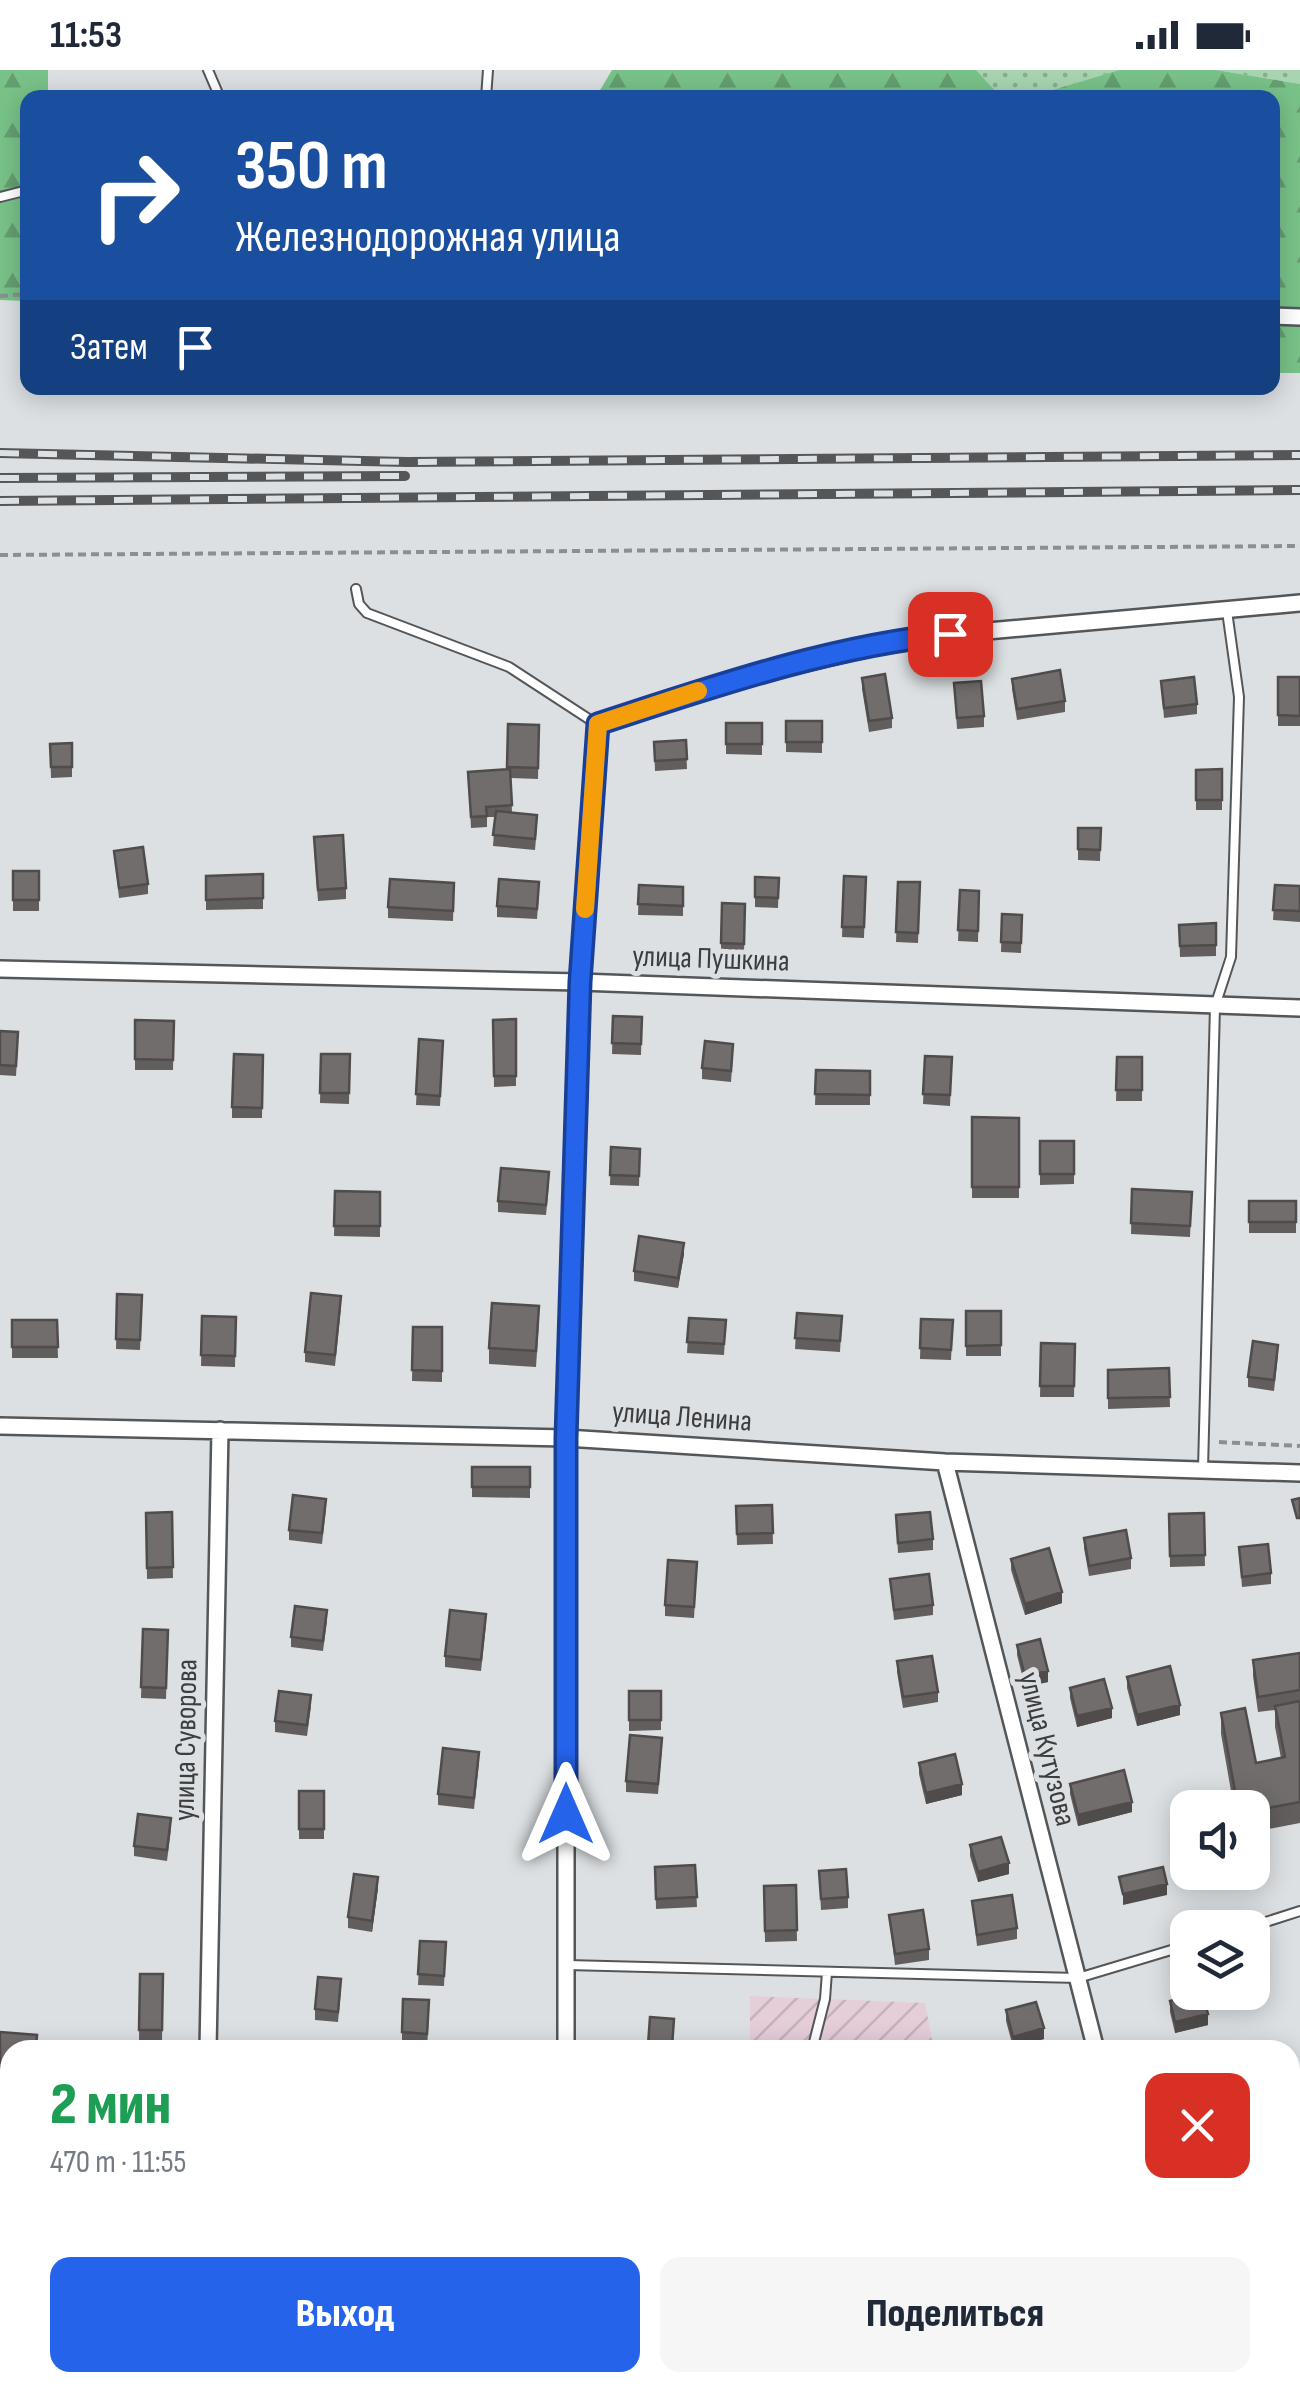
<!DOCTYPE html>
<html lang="ru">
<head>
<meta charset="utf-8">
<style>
  :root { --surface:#fff; --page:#f6f6f7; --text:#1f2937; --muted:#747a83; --accent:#2563eb }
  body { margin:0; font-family:"Sofia Sans Condensed",sans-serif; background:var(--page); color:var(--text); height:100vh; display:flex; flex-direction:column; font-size:38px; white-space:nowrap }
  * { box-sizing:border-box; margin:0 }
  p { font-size:32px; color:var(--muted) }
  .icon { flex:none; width:55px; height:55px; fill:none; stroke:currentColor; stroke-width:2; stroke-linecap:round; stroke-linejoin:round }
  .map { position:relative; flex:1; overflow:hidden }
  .panel { position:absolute; left:0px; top:1970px; width:1300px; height:352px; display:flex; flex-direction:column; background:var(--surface); border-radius:30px 30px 0 0; box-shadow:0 5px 25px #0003 }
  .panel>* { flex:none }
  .top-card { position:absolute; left:20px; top:20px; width:1260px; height:305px; border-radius:20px; box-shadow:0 5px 25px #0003; background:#1a4fa0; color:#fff; overflow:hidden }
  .controls { position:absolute; left:1170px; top:1720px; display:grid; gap:20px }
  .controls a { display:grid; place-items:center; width:100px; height:100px; border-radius:20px; background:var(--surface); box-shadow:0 5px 25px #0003; font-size:50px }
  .pin { position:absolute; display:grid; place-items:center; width:85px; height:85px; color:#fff; margin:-42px; border-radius:20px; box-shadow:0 5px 15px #0006 }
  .me { position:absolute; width:110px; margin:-55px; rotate:0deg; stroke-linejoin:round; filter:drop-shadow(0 0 8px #0008) }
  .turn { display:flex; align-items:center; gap:35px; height:210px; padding:0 50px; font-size:45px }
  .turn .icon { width:130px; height:130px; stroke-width:2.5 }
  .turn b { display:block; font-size:70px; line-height:85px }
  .then { display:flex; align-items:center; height:95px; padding:0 50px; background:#0003; gap:20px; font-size:38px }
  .round { display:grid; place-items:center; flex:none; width:105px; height:105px; border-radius:20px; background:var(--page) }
  .overview { display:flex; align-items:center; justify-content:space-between; height:170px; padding:0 50px }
  h1 { font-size:60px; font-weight:800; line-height:75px; color:#1e9e55 }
  .action { display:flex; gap:20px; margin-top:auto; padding:20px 50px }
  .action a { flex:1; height:115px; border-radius:20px; background:var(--accent); color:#fff; font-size:40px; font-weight:800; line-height:115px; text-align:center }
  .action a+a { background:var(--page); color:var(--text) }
  .status { display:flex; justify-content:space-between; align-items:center; height:70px; padding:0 50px; background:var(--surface); direction:ltr }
  .status svg { height:28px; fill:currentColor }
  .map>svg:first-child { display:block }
</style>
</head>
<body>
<div class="status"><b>11:53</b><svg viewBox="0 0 49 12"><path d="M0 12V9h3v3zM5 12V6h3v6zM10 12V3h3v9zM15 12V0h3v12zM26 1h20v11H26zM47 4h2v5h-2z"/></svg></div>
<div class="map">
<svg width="1300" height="2321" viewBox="0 0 1300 2321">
  <defs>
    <pattern id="industrial-furrows" width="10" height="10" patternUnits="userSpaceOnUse" patternTransform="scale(2.5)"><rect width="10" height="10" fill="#e6ced9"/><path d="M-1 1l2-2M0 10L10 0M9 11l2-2" fill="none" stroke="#c6b2bb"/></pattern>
    <pattern id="grass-dots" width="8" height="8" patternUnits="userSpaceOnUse" patternTransform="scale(2.5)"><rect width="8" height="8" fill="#a8d4b0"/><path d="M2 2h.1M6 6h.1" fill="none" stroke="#8aad91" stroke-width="1.8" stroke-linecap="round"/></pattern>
    <pattern id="forest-firs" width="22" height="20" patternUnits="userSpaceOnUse" patternTransform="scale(2.5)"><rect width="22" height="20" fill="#78c288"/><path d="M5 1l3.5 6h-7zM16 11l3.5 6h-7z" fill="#649f71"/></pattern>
  </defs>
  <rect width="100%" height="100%" fill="#dce0e3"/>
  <!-- industrial -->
  <path fill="url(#industrial-furrows)" d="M750,1926L925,1933L934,1980H750Z"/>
  <!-- grass -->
  <path fill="url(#grass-dots)" d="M976,0H1119L1026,28L1001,27Z
    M1216,0H1300V14Z"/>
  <!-- forest -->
  <path fill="url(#forest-firs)" d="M0,0H48V27L28,28L27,231L0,230Z
    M612,0H976L1001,27H596Z
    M1119,0H1216L1300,14V303H1273L1272,28H1026Z"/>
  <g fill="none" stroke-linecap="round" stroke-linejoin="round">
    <!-- service casing -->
    <g stroke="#54575a" stroke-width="12">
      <path id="service" d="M208,0L220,28
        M486,28L488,0
        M0,127L28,120
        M356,519L359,534L367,543L509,597L598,655
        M1203,1399L1215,936L1231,887L1239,627L1227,541
        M1247,1858L1300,1841
        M567,1895L1078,1908L1188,1875
        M812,1980L825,1929L827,1902
        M0,2229H10"/>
    </g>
    <!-- minor casing -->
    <g stroke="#54575a" stroke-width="20">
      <path id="minor" d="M1272,246L1300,247
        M0,899L580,912L1300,938
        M0,1356L566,1368L945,1392L1300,1403
        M945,1392L1096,1980
        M208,1980L220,1360
        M566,1980V1368L580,912L598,655L725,612L910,568L1300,533
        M204,2312V2321
        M565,2312V2321
        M1183,2312L1185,2321"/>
    </g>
    <!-- path -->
    <path stroke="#8c8e90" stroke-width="4" stroke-dasharray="8 5" stroke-linecap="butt" d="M0,226L28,224
      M0,485L1300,476
      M1219,1372L1300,1376"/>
    <!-- service -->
    <use href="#service" stroke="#fff" stroke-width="8"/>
    <!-- minor -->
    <use href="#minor" stroke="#fff" stroke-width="15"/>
    <!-- rail casing -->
    <g stroke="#555658" stroke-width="10">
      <path id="rail" d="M0,383L407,392L1300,385
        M0,408L405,406
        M0,431L1300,420"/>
    </g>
    <!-- rail -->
    <use href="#rail" stroke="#dce0e3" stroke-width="6" stroke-dasharray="19" stroke-linecap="butt"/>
  </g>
  <!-- wall -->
  <path fill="#625e5e" d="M1278,607H1300V656H1278Z
    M862,608L892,648V658L869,662L862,619Z
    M1012,609L1065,631V642L1017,650L1012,619Z
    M1161,611L1197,634V644L1164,648Z
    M954,613L984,646V657L957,659Z
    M786,651H822V683L786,682Z
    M726,653H762V685L726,684Z
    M539,655L538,709L511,708L512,743L537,756L535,780L493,776L495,747H487V757L471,758L468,702L507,699V697Z
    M686,670L687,699L655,701L654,672Z
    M72,673V707L51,708L50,674Z
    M1222,699V740H1196V700Z
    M1078,758H1101L1100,791L1078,790Z
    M314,778L346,818V829L318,831Z
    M114,781L148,814V824L119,828Z
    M13,801H39V841H13Z
    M263,804V839L206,840V806Z
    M844,806L866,807L864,868L842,867Z
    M755,807L779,808L778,838L755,837Z
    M898,812H920L918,873L896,872Z
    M454,813L453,851L388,848V837Z
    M639,815L683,817V846L638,845Z
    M1275,815L1300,816V852L1273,850Z
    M960,820L979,821L978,872L958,871Z
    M539,823L537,849L497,847V836Z
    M745,834L744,884H721V873Z
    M1002,844L1022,845L1021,883L1001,882Z
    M1216,853V886L1180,887L1179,855Z
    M613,946L642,947L641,985L612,984Z
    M516,949V1016L494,1017L493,950Z
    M135,950L174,951L173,1000H135Z
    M0,961L18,973L16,1006L0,1005Z
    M419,969L443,982L440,1036L416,1035Z
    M321,984H350L349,1034L320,1033Z
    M733,984L731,1012L702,1009V998Z
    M263,985L262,1048H232V1037Z
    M925,986L952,987L950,1036L923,1034Z
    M1117,987H1142V1031H1116Z
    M816,1000L870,1001V1035H815Z
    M972,1047L1019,1048V1128H972Z
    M1040,1071H1074V1114L1040,1115Z
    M611,1077L640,1079L639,1116L610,1115Z
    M549,1113L546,1145L498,1142V1131Z
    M1132,1119L1192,1122L1190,1167L1131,1164Z
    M335,1121L380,1122V1167L334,1166Z
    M1249,1131H1296V1163H1249Z
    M684,1184L678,1218L634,1211V1201Z
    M117,1224L142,1225L140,1280L116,1279Z
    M341,1237L335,1296L305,1292V1282Z
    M966,1241H1001V1286H966Z
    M797,1243L842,1246L840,1282L795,1279Z
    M202,1246L236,1247L235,1297L201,1296Z
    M689,1248L726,1250L724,1285L687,1283Z
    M921,1249L953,1250L951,1290L920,1289Z
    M12,1250H57L58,1288H12Z
    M539,1252L536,1297L489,1294V1278Z
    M413,1257H442V1312L412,1311Z
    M1041,1273L1075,1274L1074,1327H1040Z
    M1278,1285L1274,1321L1248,1317V1307Z
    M1169,1298L1170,1337L1108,1339V1300Z
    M472,1397H530V1428L472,1427Z
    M772,1435L773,1474L737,1475L736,1436Z
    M326,1439L322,1474L289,1470V1460Z
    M172,1442L173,1508L147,1509L146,1443Z
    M1204,1443L1205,1496L1170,1497L1169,1444Z
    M896,1445L933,1469V1480L898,1483Z
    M1084,1468L1131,1488V1499L1089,1506L1084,1478Z
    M1239,1477L1271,1503V1514L1242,1517Z
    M1011,1489L1062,1533L1025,1545L1011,1500Z
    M697,1492L694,1548L665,1546V1535Z
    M890,1509L933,1535V1545L894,1550Z
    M327,1551L323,1581L291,1577V1567Z
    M486,1554L481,1601L445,1597V1586Z
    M143,1559L168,1560L166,1629L141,1628Z
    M1017,1575L1048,1612L1025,1617L1017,1585Z
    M1300,1583V1753L1252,1762V1738H1234L1221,1664V1643L1256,1693L1281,1688L1275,1657V1640L1258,1642L1253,1606V1590Z
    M897,1591L938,1622V1632L903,1638L897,1602Z
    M1127,1607L1180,1645L1137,1656L1127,1618Z
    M1070,1618L1112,1648L1077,1657L1070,1628Z
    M629,1621H661V1660L629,1661Z
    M311,1636L307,1666L275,1662V1651Z
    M662,1678L658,1724L626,1722V1711Z
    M479,1692L474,1739L438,1735V1724Z
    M919,1693L962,1725L926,1734L919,1704Z
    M1070,1714L1132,1742L1078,1756L1070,1724Z
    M299,1721H324V1769H299Z
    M171,1759L167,1791L134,1786V1776Z
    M970,1775L1009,1804L978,1812L970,1786Z
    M695,1795L697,1837L656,1839L655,1797Z
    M819,1801L848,1827V1838L821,1840Z
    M796,1815L797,1871L765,1872L764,1816Z
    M378,1818L372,1862L348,1858V1847Z
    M972,1831L1017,1858V1869L977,1876Z
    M889,1845L929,1879V1890L895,1895Z
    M420,1871L446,1872L444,1916L418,1915Z
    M140,1904H163L162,1971L139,1970Z
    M341,1920L338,1952L315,1950V1939Z
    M1170,1931L1208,1955L1175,1963L1170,1942Z
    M1006,1940L1044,1969L1013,1977L1006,1951Z
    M429,1946L427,1979L402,1978V1962Z
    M650,1947L674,1949L673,1980H648Z
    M0,1962L10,1980V2008H0Z
    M166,2312L165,2321H124V2313Z
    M437,2312H475V2321H437Z"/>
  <!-- shaded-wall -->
  <path fill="#504c4c" d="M684,1173V1184L678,1218V1208Z
    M1062,1522V1533L1025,1545V1534Z
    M1048,1601V1612L1025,1617V1606Z
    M1180,1635V1645L1137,1656V1645Z
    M1112,1638V1648L1077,1657V1646Z
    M962,1714V1725L926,1734V1723Z
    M1132,1732V1742L1078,1756V1745Z
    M1009,1793V1804L978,1812V1802Z
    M378,1807V1818L372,1862V1851Z
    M1167,1814V1825L1123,1835V1824Z
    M1208,1944V1955L1175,1963V1952Z
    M1044,1958V1969L1013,1977V1967Z
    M1294,2242V2253L1290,2255V2244Z"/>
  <!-- building -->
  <path fill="#726d6d" stroke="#504c4c" stroke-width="2.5" d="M1060,600L1065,631L1017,639L1012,609Z
    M885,604L892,648L869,651L862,608Z
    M1194,607L1197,634L1164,638L1161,611Z
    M1278,607H1300V646L1278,645Z
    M981,611L984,646L957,648L954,613Z
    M786,651H822V672H786Z
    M726,653H762V674H726Z
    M508,654L539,655L538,698L507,697Z
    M686,670L687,689L655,691L654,672Z
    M72,673V697H51L50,674Z
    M510,699L512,735L486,737L487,746L471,747L468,702Z
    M1222,699V730H1196V700Z
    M496,741L537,745L535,769L493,765Z
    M1078,758H1101L1100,780L1078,779Z
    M343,765L346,818L318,820L314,767Z
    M143,777L148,814L119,818L114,781Z
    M13,801H39V830H13Z
    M263,804V828L206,830V806Z
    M844,806L866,807L864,857H842Z
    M755,807L779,808L778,828L755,827Z
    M390,809L454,813L453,841L388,837Z
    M499,809L539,812L537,839L497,836Z
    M898,812H920L918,863L896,862Z
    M639,815L683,817V836L638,834Z
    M1275,815L1300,816V841L1273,840Z
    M960,820L979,821L978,861L958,860Z
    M722,833L745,834L744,874L721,873Z
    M1002,844L1022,845L1021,873L1001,872Z
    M1216,853V875L1180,876L1179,855Z
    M613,946L642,947L641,974L612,973Z
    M516,949V1006H494L493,950Z
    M135,950L174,951L173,990L135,989Z
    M0,961L18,962L16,996L0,995Z
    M419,969L443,971L440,1026L416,1024Z
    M705,971L733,974L731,1001L702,998Z
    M234,984L263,985L262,1038L232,1037Z
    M321,984H350L349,1023H320Z
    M925,986L952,987L950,1025L923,1024Z
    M1117,987H1142V1020H1116Z
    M816,1000L870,1001V1025L815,1024Z
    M972,1047L1019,1048V1117H972Z
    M1040,1071H1074V1104H1040Z
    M611,1077L640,1079L639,1106L610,1105Z
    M501,1098L549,1102L546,1135L498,1131Z
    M1132,1119L1192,1122L1190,1156L1131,1153Z
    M335,1121L380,1122V1156H334Z
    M1249,1131H1296V1152H1249Z
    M639,1166L684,1173L678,1208L634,1201Z
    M311,1223L341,1226L335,1285L305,1282Z
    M117,1224L142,1225L140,1270L116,1269Z
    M492,1233L539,1236L536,1281L489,1278Z
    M966,1241H1001V1275L966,1276Z
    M797,1243L842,1246L840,1271L795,1268Z
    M202,1246L236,1247L235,1286L201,1285Z
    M689,1248L726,1250L724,1274L687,1272Z
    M921,1249L953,1250L951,1280L920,1278Z
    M12,1250H57L58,1277H12Z
    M413,1257H442V1301L412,1300Z
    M1253,1271L1278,1275L1274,1310L1248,1307Z
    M1041,1273L1075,1274L1074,1316H1040Z
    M1169,1298L1170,1327L1108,1328V1300Z
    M472,1397H530V1417H472Z
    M293,1425L326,1429L322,1463L289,1460Z
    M1300,1428V1448H1297L1292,1430Z
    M772,1435L773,1463L737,1464L736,1436Z
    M172,1442L173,1497L147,1498L146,1443Z
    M930,1442L933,1469L898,1473L896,1445Z
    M1204,1443L1205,1485L1170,1486L1169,1444Z
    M1126,1460L1131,1488L1089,1496L1084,1468Z
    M1268,1474L1271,1503L1242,1507L1239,1477Z
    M1049,1478L1062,1522L1025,1534L1011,1489Z
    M668,1490L697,1492L694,1537L665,1535Z
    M929,1504L933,1535L894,1540L890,1509Z
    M295,1536L327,1540L323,1571L291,1567Z
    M450,1540L486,1544L481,1590L445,1586Z
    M143,1559L168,1560L166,1618L141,1617Z
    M1040,1569L1048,1601L1025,1606L1017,1575Z
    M1300,1583V1620L1258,1627L1253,1590Z
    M932,1586L938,1622L903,1627L897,1591Z
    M1170,1596L1180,1635L1137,1645L1127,1607Z
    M1104,1609L1112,1638L1077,1646L1070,1618Z
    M279,1621L311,1625L307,1655L275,1651Z
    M629,1621H661V1650H629Z
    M1300,1631V1732L1252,1741V1738H1238L1221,1643L1245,1638L1256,1693L1285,1687L1275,1636Z
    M630,1665L662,1668L658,1714L626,1711Z
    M443,1678L479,1682L474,1728L438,1724Z
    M955,1684L962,1714L926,1723L919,1693Z
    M1124,1700L1132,1732L1078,1745L1070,1714Z
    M299,1721H324V1759H299Z
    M138,1744L171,1748L167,1780L134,1776Z
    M1001,1767L1009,1793L978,1802L970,1775Z
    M695,1795L697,1827L656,1829L655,1797Z
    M1163,1797L1167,1814L1123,1824L1119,1807Z
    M846,1799L848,1827L821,1829L819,1801Z
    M354,1804L378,1807L372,1851L348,1847Z
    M796,1815L797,1860L765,1861L764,1816Z
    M1012,1825L1017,1858L977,1865L972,1831Z
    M923,1840L929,1879L895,1884L889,1845Z
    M420,1871L446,1872L444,1906L418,1904Z
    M140,1904H163L162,1960H139Z
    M318,1907L341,1909L338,1942L315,1939Z
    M1202,1923L1208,1944L1175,1952L1170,1931Z
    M403,1929L429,1930L427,1964L402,1962Z
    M1036,1932L1044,1958L1013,1967L1006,1940Z
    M650,1947L674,1949L672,1976L648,1975Z
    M0,1962L37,1965L36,1980H10V1998L0,1997Z
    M1300,2310V2321H1276L1275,2316Z
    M124,2312H165V2315Z
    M297,2312H326V2321H296Z
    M437,2312H475V2317L437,2318Z
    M959,2312H995V2321H959Z
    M647,2315L672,2318V2321H646Z
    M1135,2316L1138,2321H1124Z"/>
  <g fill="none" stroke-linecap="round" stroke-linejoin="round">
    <!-- route casing -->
    <g stroke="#184099" stroke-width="25">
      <path id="route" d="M566,1744V1368L580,912L598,654C712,617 830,576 950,564"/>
    </g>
    <!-- route -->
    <use href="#route" stroke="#2563eb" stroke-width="18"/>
    <!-- slow -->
    <path stroke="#f59e0b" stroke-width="18" d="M585,839L598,654L698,621"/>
  </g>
  <g text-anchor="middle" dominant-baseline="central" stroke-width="10" stroke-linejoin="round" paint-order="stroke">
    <!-- street labels -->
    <g font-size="30" fill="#3c3d3e" stroke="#dce0e3">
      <text transform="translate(711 889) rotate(2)">улица Пушкина</text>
      <text transform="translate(682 1347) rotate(4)">улица Ленина</text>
      <text transform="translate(186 1670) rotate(-89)">улица Суворова</text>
      <text transform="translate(1047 1679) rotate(76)">улица Кутузова</text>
    </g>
  </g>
</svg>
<div class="controls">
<a><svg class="icon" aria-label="sound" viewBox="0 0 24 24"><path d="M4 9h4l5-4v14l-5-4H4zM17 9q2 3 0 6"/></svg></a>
<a><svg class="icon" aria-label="layers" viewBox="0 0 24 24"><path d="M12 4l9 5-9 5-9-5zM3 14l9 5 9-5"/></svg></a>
</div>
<div class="pin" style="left:950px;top:564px;background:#d93025"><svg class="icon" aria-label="arrive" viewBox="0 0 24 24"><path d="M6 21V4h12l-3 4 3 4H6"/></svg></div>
<svg class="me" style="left:566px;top:1744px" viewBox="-20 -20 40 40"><path d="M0-17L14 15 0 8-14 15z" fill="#2563eb" stroke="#fff" stroke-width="4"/></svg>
<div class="top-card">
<div class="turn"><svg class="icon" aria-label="right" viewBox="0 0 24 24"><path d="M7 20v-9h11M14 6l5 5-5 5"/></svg><div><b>350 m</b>Железнодорожная улица</div></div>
<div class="then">Затем<svg class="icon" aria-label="arrive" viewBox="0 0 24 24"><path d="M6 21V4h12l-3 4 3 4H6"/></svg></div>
</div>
<section class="panel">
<div class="overview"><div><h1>2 мин</h1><p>470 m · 11:55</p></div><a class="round" style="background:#d93025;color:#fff"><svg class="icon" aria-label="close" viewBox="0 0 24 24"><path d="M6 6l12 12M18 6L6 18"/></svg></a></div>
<div class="action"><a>Выход</a><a>Поделиться</a></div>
</section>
</div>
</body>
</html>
